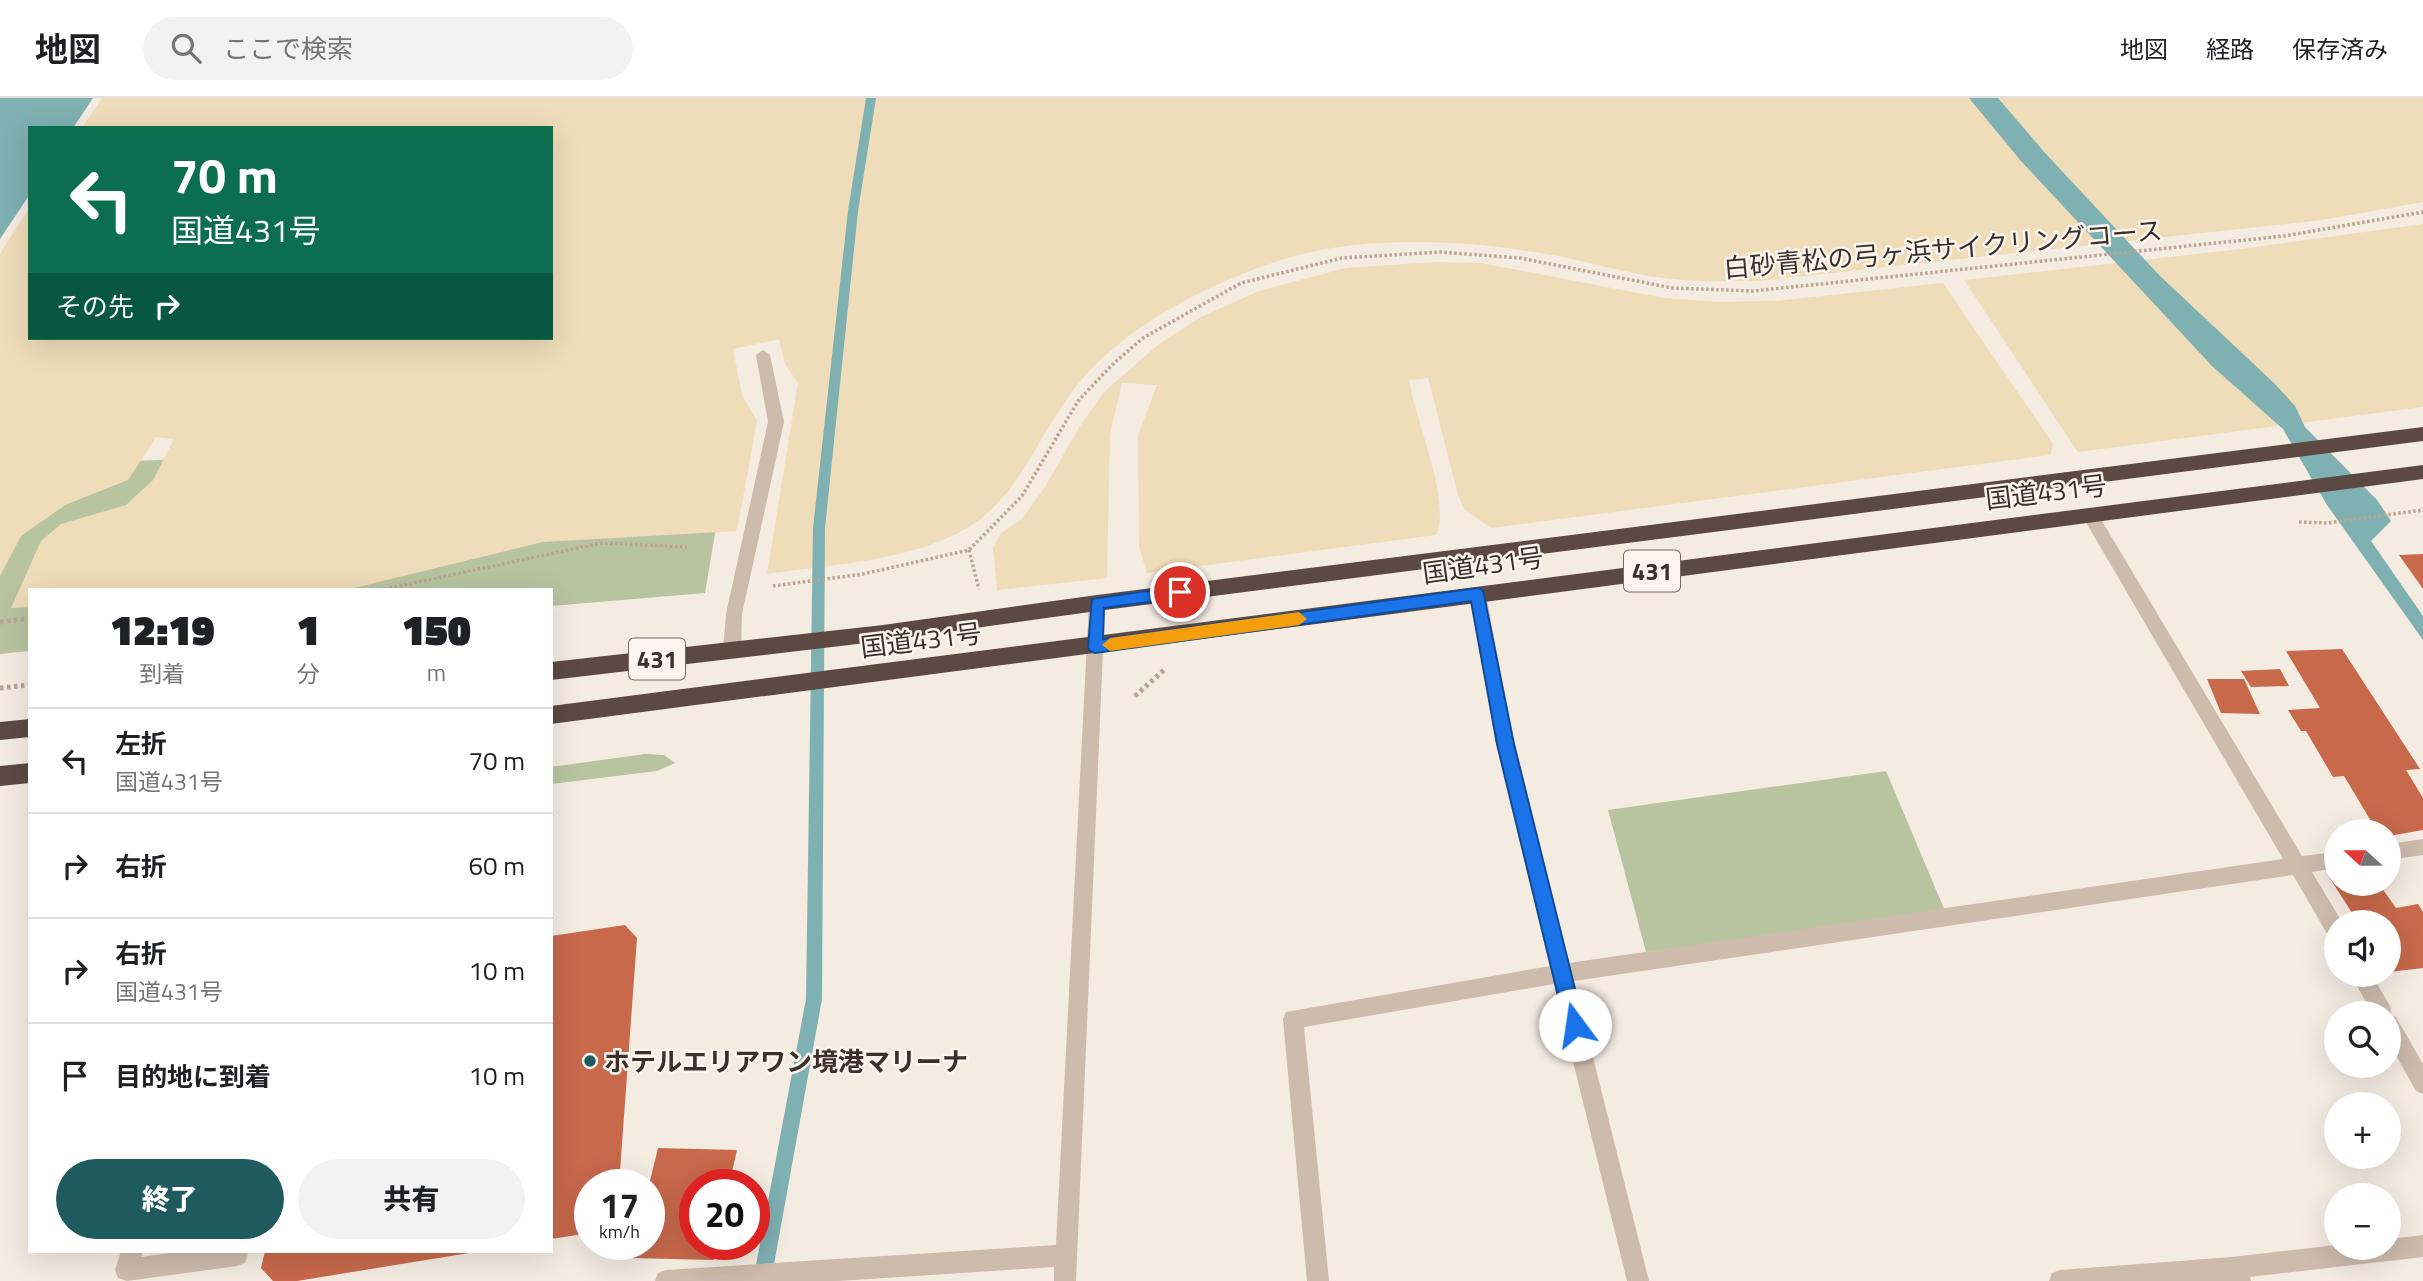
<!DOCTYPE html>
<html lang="ja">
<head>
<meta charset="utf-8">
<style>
  :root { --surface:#fff; --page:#f2f2f2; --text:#202124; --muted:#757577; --line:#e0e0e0; --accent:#1f5a5e }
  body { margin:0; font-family:"Titillium Web","Noto Sans JP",sans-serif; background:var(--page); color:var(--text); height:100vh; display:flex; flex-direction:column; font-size:26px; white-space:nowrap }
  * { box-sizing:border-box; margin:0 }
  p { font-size:23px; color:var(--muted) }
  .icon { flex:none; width:38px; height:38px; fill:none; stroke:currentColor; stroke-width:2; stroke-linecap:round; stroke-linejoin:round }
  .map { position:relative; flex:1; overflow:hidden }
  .panel { position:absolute; left:28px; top:490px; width:525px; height:665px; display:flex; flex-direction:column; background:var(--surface); border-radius:0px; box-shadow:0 7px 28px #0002 }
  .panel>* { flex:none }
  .hud { position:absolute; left:28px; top:28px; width:525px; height:214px; border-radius:0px; box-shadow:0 7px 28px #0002; background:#0b6e4f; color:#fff; overflow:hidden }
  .needle { width:46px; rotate:291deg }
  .fabs { position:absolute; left:2324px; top:721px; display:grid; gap:14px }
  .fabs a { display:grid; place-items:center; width:77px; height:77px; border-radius:50%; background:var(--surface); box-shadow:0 7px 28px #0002; font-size:35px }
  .speed { position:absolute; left:574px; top:1071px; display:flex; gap:14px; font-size:35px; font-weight:700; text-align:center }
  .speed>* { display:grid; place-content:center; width:91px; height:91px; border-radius:50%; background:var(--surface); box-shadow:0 7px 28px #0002; line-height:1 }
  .speed small { font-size:18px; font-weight:400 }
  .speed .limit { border:10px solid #d22; background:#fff; color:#111 }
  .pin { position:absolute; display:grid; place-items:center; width:60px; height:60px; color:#fff; margin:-30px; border:4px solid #fff; border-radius:50%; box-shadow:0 2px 7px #0007 }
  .me { position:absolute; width:77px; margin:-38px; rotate:346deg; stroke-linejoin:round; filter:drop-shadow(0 0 5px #0008) }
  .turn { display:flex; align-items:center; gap:24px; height:147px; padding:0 28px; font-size:32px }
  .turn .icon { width:91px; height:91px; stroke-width:2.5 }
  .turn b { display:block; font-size:49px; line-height:60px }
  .then { display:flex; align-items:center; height:66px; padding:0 28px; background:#0003; gap:14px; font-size:26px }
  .eta { display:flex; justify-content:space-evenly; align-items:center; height:119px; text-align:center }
  .eta b { font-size:42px; font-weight:800; line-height:49px }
  .action { display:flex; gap:14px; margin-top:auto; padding:14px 28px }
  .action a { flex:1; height:80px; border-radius:42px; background:var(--accent); color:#fff; font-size:28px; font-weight:800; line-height:80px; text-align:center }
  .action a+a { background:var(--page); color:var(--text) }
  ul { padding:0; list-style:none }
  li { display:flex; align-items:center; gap:21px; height:105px; padding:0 28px; border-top:2px solid var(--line) }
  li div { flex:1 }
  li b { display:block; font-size:26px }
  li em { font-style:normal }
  header { display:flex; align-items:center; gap:42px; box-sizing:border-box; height:98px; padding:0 35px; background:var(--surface); border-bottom:2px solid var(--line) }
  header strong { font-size:33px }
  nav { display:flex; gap:38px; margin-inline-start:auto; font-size:24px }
  .search { width:490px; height:63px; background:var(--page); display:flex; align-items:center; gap:18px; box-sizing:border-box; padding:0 24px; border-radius:38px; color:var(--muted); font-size:26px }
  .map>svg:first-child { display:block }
</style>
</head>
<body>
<header>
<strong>地図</strong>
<div class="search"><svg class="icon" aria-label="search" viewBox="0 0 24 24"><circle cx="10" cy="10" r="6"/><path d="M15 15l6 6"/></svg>ここで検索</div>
<nav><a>地図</a><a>経路</a><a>保存済み</a></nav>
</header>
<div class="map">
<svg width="2423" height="1183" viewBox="0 0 2423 1183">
  <rect width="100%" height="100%" fill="#f4ebe1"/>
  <!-- green -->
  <path fill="#b8c4a0" d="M731,340L705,495L551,508V492H30V553L0,556V371L105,364Z
    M645,656L664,657L675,665L657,673L551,686V669Z
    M1886,673L1945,813L1646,854L1608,712Z"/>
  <!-- sand -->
  <path fill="#efdcb8" d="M102,0H2423V104L2322,122L1756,183C1732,183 1707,184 1683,182C1639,179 1596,165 1552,157C1470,142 1361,136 1281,162C1200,189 1110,234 1062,308C1033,351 1014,402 967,430C909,464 832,466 767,476L798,285L785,266L779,241L733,251L742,297L757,323L737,433L543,444L346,492H30V509L11,510L41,443L61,426L126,407L153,382L174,341L156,339L128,382L65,407L21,438L0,478V156L30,109V240H551V30H82Z
    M2423,126V309L2078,354L1964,182L2241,151Z
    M1436,164L1481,165L1664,200L1718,204L1776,203L1943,185L2053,346L2050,357L1491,430L1465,412L1458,397L1428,280L1409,282C1414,319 1452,404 1436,437L1147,475L1139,449L1138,337L1157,287L1122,285L1110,337L1107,480L997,492L993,450L1001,435L1022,421L1045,389L1080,328L1104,294L1159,246L1201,219L1259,193L1346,170Z"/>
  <!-- water -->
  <path fill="#7fb0b2" d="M0,0H93L73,30H30V96L0,141Z
    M1969,0H1998L2046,56L2159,177L2275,286L2295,308L2305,329L2377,402L2391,423L2371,443L2423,518V542L2327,407L2283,331L2213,269L2021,63Z"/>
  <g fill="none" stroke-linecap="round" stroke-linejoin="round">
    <!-- stream -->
    <path fill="#7fb0b2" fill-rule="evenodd" d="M866,0H876L858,113L825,430L822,901L771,1183H753L806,901L813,430L848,113Z"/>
  </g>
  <!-- building -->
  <path fill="#c8694b" d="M2423,456V491L2399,457Z
    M2342,551L2420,671L2406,672L2423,700V732L2389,738V733H2377L2344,678L2333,679L2306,633H2301L2288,612L2320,610L2286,553Z
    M2280,571L2289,588L2251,589L2241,573Z
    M2207,581H2244L2260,616L2221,615Z
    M2336,778V786H2379L2396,810L2418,806L2423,814V870L2389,874V824H2358L2329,779Z
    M625,827L637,840L619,1087H590V1135L551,1141V838Z
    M658,1050L737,1052L729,1087H695V1146H717L714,1162L632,1160L635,1146H649V1087Z
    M265,1153H469V1155L297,1183H273L261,1170Z"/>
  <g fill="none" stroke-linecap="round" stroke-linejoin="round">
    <!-- path-far1 -->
    <path stroke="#b9a596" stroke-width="3.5" stroke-dasharray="2.5 2.5" stroke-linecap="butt" d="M2299,424L2327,425L2423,412
      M969,452L979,491
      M773,488L863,476L969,452L1022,398L1078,303L1113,266L1143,240L1241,185L1342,160L1440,154L1520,160L1672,190L1753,193L2284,138L2423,114
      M380,492L602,445L687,449"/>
    <!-- path -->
    <path stroke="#b9a596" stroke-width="5" stroke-dasharray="3.5 3.5" stroke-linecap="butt" d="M0,524L30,520
      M0,590L30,587
      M1135,598L1164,572"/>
    <!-- lane -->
    <path fill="#cdbbac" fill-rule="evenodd" d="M2090,411L2096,413L2302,758L2336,754V770L2312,774L2342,824H2336V842L2329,839L2293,777L1574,883L1649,1183H1627L1554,886L1304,929L1329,1183H1307L1283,921L1286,914L1550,868L1496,646L1470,496L1472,491H1484L1486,496L1514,646L1569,865L2283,761L2084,421L2082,417L2084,413Z
      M2423,741V757L2389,762V746Z
      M2351,877H2372L2390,908L2392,917L2396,919L2423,966V996L2416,993L2389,945V915H2372Z
      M2423,1137V1159L2250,1179L2251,1183H2049L2052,1175L2060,1172L2232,1159L2336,1147V1150H2389V1141Z
      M121,1153H143L141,1159L182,1153H249L245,1165L237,1168L127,1183L118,1180L115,1172Z"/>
    <!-- street -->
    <path fill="#cdbbac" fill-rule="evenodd" d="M763,252L770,257L784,324L742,516L741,552L738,557H726L723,552L726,516L768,324L756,257Z
      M1097,498L1103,500L1105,505L1076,1183H1054V1169L838,1183H655L658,1175L666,1172L1056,1147L1089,505L1091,500Z"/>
    <!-- highway -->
    <path fill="#5c4a42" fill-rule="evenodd" d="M2423,329V343L1097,513L883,543L551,582V564L883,527L1097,497Z
      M2423,367V381L551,626V608Z
      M30,621V639L0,642V624Z
      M30,665V685L0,688V668Z"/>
  </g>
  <!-- route -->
  <path fill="#1a73e8" stroke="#114b97" stroke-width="2" d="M1180,488L1188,494L1186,499L1104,510L1103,541L1478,490L1483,492L1514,646L1584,927L1581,933L1575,936L1568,933L1565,927L1497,646L1471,503L1095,555L1090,553L1088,549L1092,501Z"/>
  <!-- slow -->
  <path fill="#f59e0b" d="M1299,514L1307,521L1299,527L1110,553L1102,547L1110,540Z"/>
  <!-- markers -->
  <circle fill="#1f5a5e" stroke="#fbf5ee" stroke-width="2.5" cx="590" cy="963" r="7"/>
  <g text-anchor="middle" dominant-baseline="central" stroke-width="5" stroke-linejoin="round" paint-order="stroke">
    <!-- shield labels -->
    <g fill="#fbf5ee" stroke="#756b66" stroke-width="2">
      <rect x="1624" y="452.5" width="56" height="41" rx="5"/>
      <rect x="629" y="540.5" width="56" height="41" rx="5"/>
    </g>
    <g font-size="24" font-weight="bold" fill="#3b302b">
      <text x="1652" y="473">431</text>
      <text x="657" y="561">431</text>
    </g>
    <!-- street labels -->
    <g font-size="26" fill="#3b302b" stroke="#fbf5ee">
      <text transform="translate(1943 151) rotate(-5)">白砂青松の弓ヶ浜サイクリングコース</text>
      <text transform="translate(2046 394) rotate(-7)">国道431号</text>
      <text transform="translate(1483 467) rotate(-8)">国道431号</text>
      <text transform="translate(921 542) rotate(-7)">国道431号</text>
    </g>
    <!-- poi labels -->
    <g font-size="26" font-weight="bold" fill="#3b302b" stroke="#fbf5ee" text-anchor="start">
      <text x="604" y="963">ホテルエリアワン境港マリーナ</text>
    </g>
  </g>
</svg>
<div class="fabs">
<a><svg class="needle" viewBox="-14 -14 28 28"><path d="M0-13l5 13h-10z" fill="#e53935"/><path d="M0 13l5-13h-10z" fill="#757577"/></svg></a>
<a><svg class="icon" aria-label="sound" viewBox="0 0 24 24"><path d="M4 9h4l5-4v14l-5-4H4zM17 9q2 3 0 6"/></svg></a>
<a><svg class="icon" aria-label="search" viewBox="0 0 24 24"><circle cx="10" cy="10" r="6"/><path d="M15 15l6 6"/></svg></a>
<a>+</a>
<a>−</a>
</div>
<div class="speed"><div>17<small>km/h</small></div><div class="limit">20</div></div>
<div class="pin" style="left:1180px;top:494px;background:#d93025"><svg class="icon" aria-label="arrive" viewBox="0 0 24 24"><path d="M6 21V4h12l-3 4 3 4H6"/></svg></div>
<svg class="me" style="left:1575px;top:927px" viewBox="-20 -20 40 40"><circle r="19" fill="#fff"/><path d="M0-13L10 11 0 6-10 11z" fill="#1a73e8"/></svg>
<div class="hud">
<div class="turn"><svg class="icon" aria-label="left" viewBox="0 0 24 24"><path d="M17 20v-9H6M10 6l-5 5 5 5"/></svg><div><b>70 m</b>国道431号</div></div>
<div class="then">その先<svg class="icon" aria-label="right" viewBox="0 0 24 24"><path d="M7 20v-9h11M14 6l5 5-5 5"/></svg></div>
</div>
<section class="panel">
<div class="eta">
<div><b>12:19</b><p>到着</p></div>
<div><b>1</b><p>分</p></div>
<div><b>150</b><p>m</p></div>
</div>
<ul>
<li><svg class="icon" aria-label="left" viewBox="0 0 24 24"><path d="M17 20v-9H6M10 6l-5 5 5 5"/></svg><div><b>左折</b><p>国道431号</p></div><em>70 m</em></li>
<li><svg class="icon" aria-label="right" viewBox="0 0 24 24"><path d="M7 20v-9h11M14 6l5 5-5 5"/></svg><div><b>右折</b></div><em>60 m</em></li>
<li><svg class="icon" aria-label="right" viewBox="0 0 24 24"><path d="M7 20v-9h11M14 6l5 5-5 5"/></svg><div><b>右折</b><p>国道431号</p></div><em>10 m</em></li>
<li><svg class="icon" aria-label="arrive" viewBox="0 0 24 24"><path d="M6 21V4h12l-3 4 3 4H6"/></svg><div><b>目的地に到着</b></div><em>10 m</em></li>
</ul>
<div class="action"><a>終了</a><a>共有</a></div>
</section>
</div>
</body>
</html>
